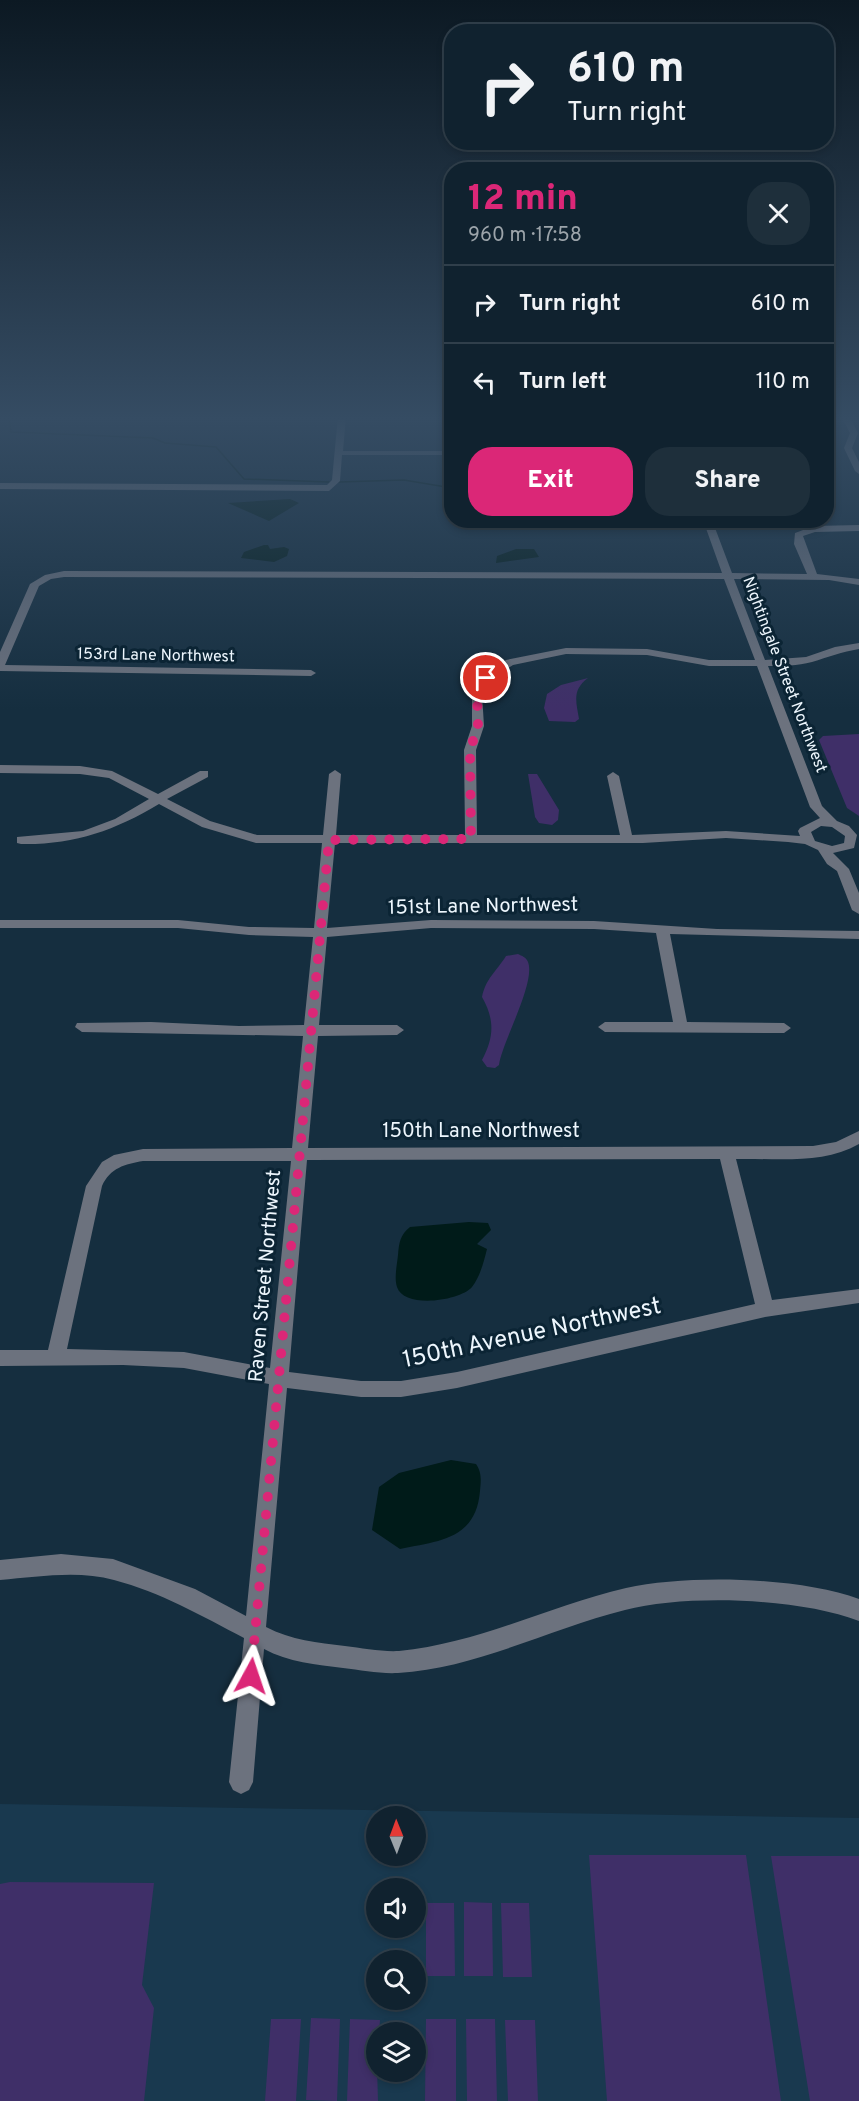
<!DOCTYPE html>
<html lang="en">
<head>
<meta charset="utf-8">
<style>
  :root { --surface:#10222f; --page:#1e2f3b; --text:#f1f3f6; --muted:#9ca4aa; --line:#303f4b; --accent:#db2777 }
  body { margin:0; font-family:Overpass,sans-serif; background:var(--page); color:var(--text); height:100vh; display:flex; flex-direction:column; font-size:22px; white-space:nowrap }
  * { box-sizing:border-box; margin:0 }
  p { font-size:20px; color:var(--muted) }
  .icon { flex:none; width:33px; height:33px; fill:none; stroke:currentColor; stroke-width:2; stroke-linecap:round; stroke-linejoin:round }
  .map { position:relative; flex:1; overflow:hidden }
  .side { position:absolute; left:444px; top:162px; width:390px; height:366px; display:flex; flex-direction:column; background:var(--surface); border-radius:24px; box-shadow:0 3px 9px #0003,0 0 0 2px var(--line) }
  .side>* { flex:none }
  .hud { position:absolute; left:444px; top:24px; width:390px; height:126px; border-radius:24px; box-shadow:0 3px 9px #0003,0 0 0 2px var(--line); background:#10222f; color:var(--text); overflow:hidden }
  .needle { width:39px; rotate:359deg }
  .tools { position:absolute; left:366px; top:1806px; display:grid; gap:12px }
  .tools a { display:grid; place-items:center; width:60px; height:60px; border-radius:50%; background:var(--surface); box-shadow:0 3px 9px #0003,0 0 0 2px var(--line); font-size:30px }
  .pin { position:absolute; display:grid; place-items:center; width:51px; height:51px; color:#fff; margin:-26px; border:3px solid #fff; border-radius:50%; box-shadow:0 2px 6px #0007 }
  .me { position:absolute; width:66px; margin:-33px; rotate:5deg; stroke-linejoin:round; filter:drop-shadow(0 0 4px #0008) }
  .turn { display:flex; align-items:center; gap:21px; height:126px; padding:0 24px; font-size:27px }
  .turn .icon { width:78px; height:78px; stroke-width:2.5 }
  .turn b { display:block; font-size:42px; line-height:51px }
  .round { display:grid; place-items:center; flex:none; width:63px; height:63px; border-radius:24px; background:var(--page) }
  .headline { display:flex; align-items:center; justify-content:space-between; height:102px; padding:0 24px }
  h1 { font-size:36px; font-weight:800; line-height:45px; color:var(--accent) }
  .cta { display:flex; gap:12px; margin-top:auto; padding:12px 24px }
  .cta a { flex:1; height:69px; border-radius:24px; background:var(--accent); color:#fff; font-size:24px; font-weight:800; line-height:69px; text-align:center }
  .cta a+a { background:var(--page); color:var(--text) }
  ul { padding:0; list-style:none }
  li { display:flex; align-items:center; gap:18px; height:78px; padding:0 24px; border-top:2px solid var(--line) }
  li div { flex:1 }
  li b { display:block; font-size:22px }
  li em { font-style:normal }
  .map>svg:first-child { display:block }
</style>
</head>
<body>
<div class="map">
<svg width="859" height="2101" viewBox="0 0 859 2101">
  <rect width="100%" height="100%" fill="#152e3f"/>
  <!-- built -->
  <path fill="#19394f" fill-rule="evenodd" d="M0,1804L859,1818V2101H0ZM376,1816H416V1856H376ZM376,1888H416V1928H376ZM376,1960H416V2000H376ZM376,2032H416V2072H376Z"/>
  <!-- green -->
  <path fill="#3f2f68" d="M588,678C572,690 576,701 579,719L575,722L549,721L544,708L547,694L561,685Z
    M859,734V816L847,808L819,740L823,736Z
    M528,774H537L559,810L558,820L552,825L539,823L535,817Z
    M518,954C522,956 526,957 528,962C536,983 502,1042 499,1065L495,1068L487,1067L482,1060C494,1037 495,1020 482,997C486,978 496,972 506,956Z
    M589,1855H746L781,2101H607Z
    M771,1856H859V2101H810Z
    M10,1882L154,1883L142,1985L154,2008L144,2101H0V1884Z
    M464,1902L492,1903L493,1976H464Z
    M426,1903H454L455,1976H426Z
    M501,1903H529L532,1977H503Z
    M311,2018L340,2019L337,2101L306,2100Z
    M271,2019H301L296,2101H265Z
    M350,2019L380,2020L379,2032H376L378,2101H347Z
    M426,2019H456V2101H425Z
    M466,2019H495L497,2101H467Z
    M505,2020H535L538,2101H508Z"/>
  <!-- water -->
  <path fill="#001b19" d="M290,499L299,503L269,521L228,503Z
    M264,545H268L270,549L284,547L289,549L287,556L274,562L241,558L244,552Z
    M516,549H534L539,557L496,563L497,556Z
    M469,1222L488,1223L491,1230L477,1244L487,1249C484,1261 480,1277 472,1287C460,1301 404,1309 397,1287C394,1278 397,1265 398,1255C399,1243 400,1235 410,1227Z
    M451,1460L476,1464C482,1473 481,1480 480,1491C476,1540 438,1541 400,1549L372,1530L379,1487L399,1473Z"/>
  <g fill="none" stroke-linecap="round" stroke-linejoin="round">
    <!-- stream -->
    <path stroke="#001b19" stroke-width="1.5" d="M9,416L11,432L153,438L165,443L216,447L244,479L329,482
      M339,482L404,480L452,488"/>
    <!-- minor -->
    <path fill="#6c727e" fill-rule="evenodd" d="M338,416H346L343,451H452V455H342L340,481L329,491L0,489V483L327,485L332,480Z
      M841,416H849L858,433L852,448L859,462V474L855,471L844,448L850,433Z
      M703,520H712L732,573L807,574L794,544L795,533L814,526L859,525V531L815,532L803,536L817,574L859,579V585L829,580L734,579L765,660L806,657L835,647L859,643V649C842,652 828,657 812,662C797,666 783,666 768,666L822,806L837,821L849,826L857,835L854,848L833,853L849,869L859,893V914L852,910L837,871L827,864L818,850L805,844L788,842L726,838L643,843H335L327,928L431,920L594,921L717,929L859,931V939L670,934L687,1022L784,1023L791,1028L784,1033L605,1032L598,1027L605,1022H673L656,933L594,929L431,928L327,937L319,1025H397L404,1030L397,1035L318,1036L308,1148L813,1146L836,1142L859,1131V1144C822,1165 776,1158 736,1159L772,1300L859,1289V1303L765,1317L457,1388L401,1397H361L287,1388L266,1627C291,1640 318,1643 345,1646C362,1648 382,1652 399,1651C479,1643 549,1606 626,1588C689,1574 799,1577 859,1599V1621C799,1598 687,1594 625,1610C549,1629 477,1668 398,1673C380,1674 361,1670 343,1668C317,1665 288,1662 264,1649L253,1782L249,1790L241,1794L233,1790L229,1782L244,1638C202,1616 160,1592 114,1580C78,1570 37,1577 0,1580V1560L61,1554L113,1559L195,1589L246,1616L269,1384L184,1368L123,1365L0,1366V1350H48L86,1186L102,1162L114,1155L143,1149L292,1148L303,1036L82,1032L75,1027L77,1023L151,1022L239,1026L304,1025L313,937L249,935L178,928H0V920H178L249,927L314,928L322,843H256L202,827L159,804C114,831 73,845 21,844L17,843V837L83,831L115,819L149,799L109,778L80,774L0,773V765L80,766L112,771L158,794L200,771H208V777L167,799L210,821L257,835H323L329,774L335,770L341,774L336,835H465L464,750L472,726V694L482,676L506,660L566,648L647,649L709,660H755L724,579L64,577L51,579L39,586L5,665L311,670L316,673L311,676L0,671V652L30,584L45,575L64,571L722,573ZM566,654L647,655L709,666H757L810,807L820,818L800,828L798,831L800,836L726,831L632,835L619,776L613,772L607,776L620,835H477L476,750L484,726L482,694L490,680L513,665ZM821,826L832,827L845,836L844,843L832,846L815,841L811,832ZM720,1159L755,1304L457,1372L401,1381H361L289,1372L307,1160ZM143,1161H291L270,1368L184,1352L67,1349L102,1186C110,1168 125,1164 143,1161Z"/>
  </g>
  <!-- sky -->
  <linearGradient id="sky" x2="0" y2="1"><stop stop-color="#0c1923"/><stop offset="0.59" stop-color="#354c63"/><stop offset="1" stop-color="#354c63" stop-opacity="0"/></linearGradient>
  <rect width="859" height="710" fill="url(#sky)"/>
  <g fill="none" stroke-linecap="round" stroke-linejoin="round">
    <!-- route -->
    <path stroke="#db2777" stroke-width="10" stroke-dasharray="0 18" d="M251,1676L329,840L471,839L470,750L478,726L477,694L486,678"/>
  </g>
  <g text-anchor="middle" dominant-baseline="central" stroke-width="6" stroke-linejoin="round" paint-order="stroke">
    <!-- far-street labels -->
    <g font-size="16" fill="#edf6fd" stroke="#0b2434">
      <text transform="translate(156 656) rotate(1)">153rd Lane Northwest</text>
      <text transform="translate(784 675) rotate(69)">Nightingale Street Northwest</text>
    </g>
    <!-- street labels -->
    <g font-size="20" fill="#edf6fd" stroke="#0b2434">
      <text transform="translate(483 907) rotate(-1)">151st Lane Northwest</text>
      <text x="481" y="1132">150th Lane Northwest</text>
      <text transform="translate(266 1276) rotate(-85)">Raven Street Northwest</text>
    </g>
    <!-- near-street labels -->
    <g font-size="24" fill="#edf6fd" stroke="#0b2434">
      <text transform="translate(532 1334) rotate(-12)">150th Avenue Northwest</text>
    </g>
  </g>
</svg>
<div class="tools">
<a><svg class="needle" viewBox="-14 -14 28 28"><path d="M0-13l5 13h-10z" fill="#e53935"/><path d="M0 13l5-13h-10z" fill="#9ca4aa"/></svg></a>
<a><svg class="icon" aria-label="sound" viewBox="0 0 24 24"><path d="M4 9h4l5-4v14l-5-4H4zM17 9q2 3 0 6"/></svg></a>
<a><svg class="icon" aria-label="search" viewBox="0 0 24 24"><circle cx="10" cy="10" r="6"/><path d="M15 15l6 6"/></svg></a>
<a><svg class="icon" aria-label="layers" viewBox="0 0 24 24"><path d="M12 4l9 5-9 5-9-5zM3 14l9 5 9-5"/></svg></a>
</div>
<div class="pin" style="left:486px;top:678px;background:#d93025"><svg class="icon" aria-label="arrive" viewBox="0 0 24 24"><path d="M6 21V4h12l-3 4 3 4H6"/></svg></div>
<svg class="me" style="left:251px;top:1676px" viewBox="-20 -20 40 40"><path d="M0-17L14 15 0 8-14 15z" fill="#db2777" stroke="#fff" stroke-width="4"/></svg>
<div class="hud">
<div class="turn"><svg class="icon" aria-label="right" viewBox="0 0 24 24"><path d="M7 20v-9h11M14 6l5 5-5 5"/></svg><div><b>610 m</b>Turn right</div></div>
</div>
<section class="side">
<div class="headline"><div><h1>12 min</h1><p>960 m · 17:58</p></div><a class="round"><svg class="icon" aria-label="close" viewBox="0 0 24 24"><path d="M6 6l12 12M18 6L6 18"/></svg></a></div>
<ul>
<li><svg class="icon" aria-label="right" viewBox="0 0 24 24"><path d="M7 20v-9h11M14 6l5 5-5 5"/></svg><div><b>Turn right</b></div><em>610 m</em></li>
<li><svg class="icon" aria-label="left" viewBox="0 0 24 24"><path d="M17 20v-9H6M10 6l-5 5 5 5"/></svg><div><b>Turn left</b></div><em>110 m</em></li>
</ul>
<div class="cta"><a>Exit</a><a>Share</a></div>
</section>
</div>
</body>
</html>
